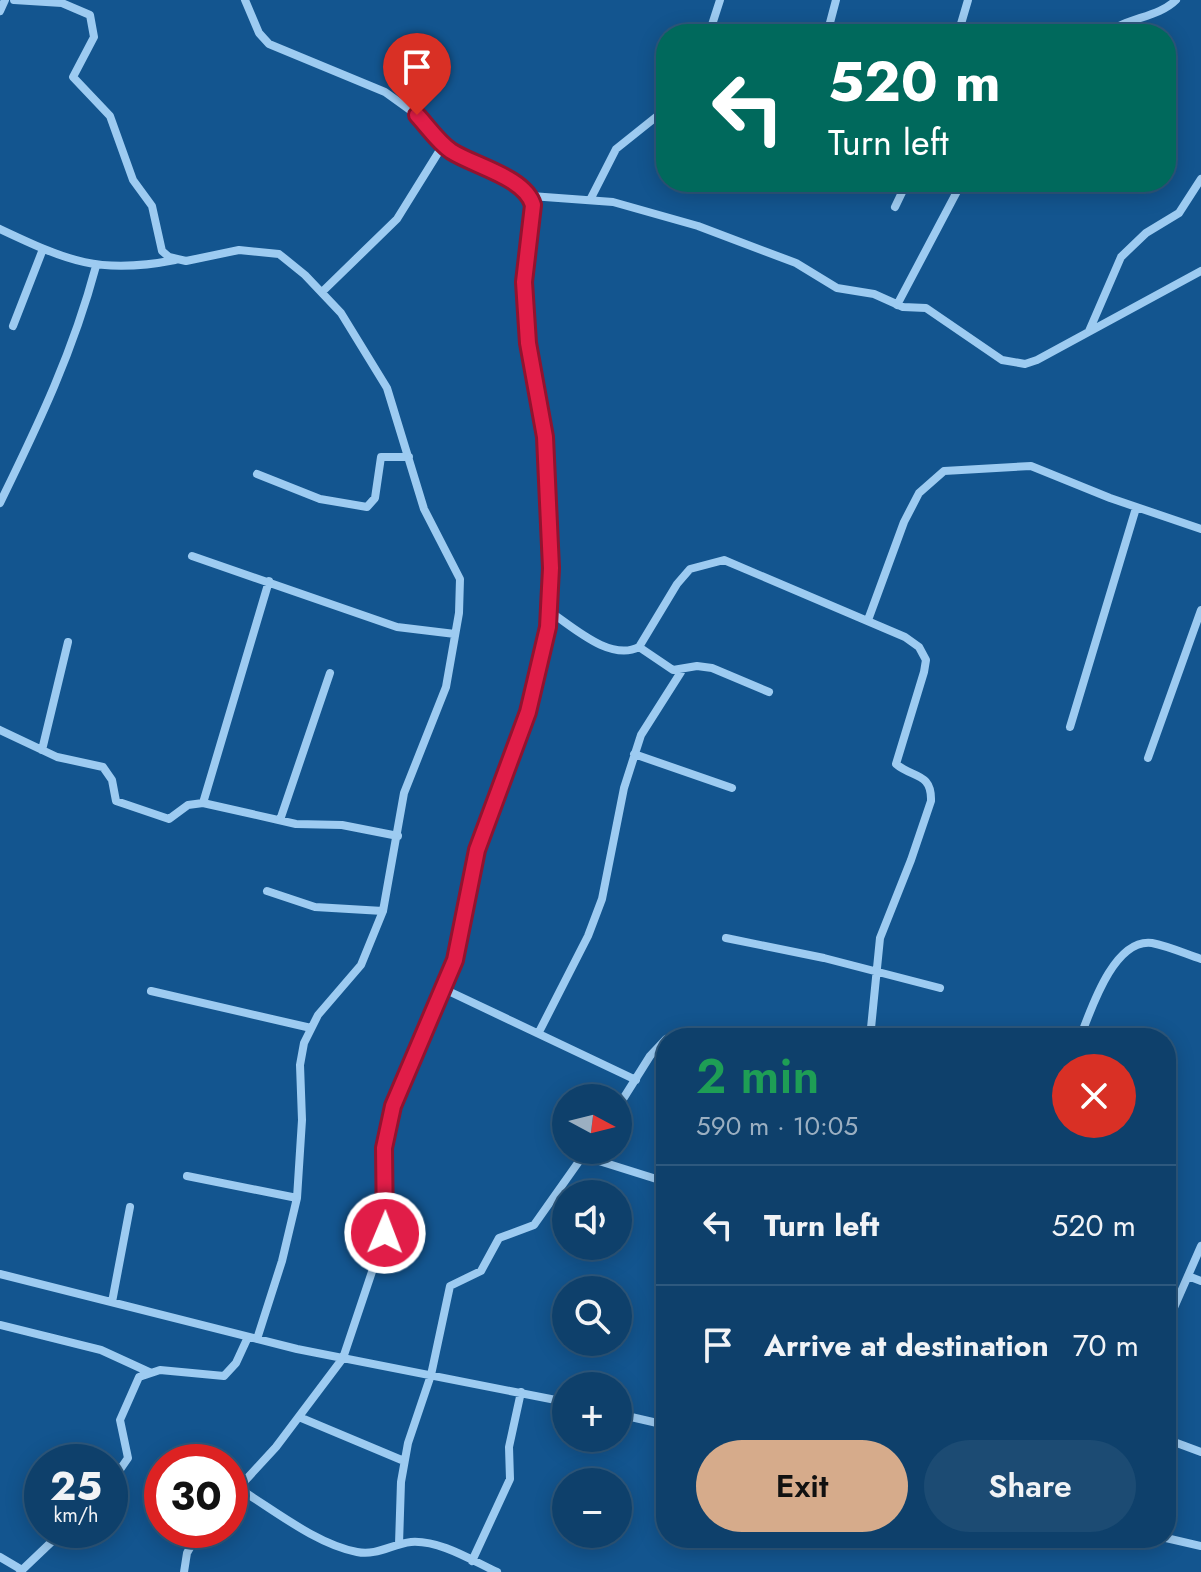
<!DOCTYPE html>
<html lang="en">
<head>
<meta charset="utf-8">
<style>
  :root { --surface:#0e406b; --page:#1c4b73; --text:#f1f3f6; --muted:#9bafc1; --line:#2e597e; --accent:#d6ab8b }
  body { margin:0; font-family:Jost,sans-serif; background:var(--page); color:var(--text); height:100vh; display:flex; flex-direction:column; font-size:30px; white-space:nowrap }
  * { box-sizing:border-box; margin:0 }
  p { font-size:26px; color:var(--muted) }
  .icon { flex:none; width:44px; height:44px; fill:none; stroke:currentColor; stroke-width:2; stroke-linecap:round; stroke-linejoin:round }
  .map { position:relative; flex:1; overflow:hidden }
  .sheet { position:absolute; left:656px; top:1028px; width:520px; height:520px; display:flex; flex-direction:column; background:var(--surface); border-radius:32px; box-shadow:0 4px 20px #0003,0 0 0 2px var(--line) }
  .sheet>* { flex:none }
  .hud { position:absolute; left:656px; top:24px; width:520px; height:168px; border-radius:32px; box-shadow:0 4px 20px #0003,0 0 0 2px var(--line); background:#00695c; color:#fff; overflow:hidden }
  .needle { width:52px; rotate:97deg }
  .tools { position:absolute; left:552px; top:1084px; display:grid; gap:16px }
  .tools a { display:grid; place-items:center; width:80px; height:80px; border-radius:50%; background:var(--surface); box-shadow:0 4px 20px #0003,0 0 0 2px var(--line); font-size:40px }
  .speed { position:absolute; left:24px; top:1444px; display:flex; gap:16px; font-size:40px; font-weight:700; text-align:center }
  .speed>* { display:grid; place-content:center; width:104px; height:104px; border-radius:50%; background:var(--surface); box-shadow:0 4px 20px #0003,0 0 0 2px var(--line); line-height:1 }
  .speed small { font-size:20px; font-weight:400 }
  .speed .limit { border:12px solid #d22; background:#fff; color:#111 }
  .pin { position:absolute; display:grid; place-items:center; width:68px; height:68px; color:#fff; margin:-82px -34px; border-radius:50% 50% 50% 0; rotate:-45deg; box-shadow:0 0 8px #0007 }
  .pin .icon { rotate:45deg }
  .me { position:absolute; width:88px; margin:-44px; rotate:1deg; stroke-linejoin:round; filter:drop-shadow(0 0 6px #0008) }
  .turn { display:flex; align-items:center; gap:28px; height:168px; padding:0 40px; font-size:36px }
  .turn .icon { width:104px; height:104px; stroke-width:2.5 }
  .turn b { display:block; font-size:56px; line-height:68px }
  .round { display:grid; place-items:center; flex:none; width:84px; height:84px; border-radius:42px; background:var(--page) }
  .overview { display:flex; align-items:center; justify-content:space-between; height:136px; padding:0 40px }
  h1 { font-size:48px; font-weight:600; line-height:60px; color:#1e9e55 }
  .cta { display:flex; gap:16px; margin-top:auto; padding:16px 40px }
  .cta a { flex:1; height:92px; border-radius:48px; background:var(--accent); color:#111; font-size:32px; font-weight:600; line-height:92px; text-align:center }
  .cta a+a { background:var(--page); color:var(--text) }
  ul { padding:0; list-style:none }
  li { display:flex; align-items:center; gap:24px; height:120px; padding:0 40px; border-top:2px solid var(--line) }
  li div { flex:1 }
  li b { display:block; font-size:30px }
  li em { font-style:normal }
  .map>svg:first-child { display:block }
</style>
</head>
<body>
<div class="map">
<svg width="1201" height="1572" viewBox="0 0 1201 1572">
  <rect width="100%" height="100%" fill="#13558f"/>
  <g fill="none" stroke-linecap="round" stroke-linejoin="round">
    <!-- minor -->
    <path stroke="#9dcbf1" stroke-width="8" d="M14,0L62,3L90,15L94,37L73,77L110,116L133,180L152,206L162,251L169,257L186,261L239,250L279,254L305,275L341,313L387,388L424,509L460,579L459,613L446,687L404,793L383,911L361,965L318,1015L304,1043L300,1065L302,1120L297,1198L282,1261L257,1339
      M0,11L5,0
      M709,34L720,0
      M827,34L836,0
      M958,34L968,0
      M1106,34C1127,17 1158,18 1176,0
      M531,196L613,202L698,226L796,263L837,288L874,294L903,307L926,308L1002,360L1025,364L1037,360L1201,271
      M591,198L616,149L666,109
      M895,207L907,182
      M0,229C68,261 99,275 175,260
      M322,292L397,219L443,145
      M897,305L962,182
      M13,326L43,249
      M1089,331L1121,257L1146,233L1179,213L1201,179
      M257,474L320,499L367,507L375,498L381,457H409
      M0,503C39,423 73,352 96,266
      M192,556L397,627L455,634
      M549,611C572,626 610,662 639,647L677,584L690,569L724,560L905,637L919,647L926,660L924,672L896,764C912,778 932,772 931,801L911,860L880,938L870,1038
      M868,620L904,522L919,493L944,471L1031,466L1110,498L1201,529
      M639,647L673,670L697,666L712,668L769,692
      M1070,727L1136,508
      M0,730L57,757L103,767L112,780L116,801L169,819L188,805L203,803L296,824L342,825L398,836
      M42,750L68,642
      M634,754L732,788
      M1148,758L1201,610
      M203,803L269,581
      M280,820L330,673
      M267,891L315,907L383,911
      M726,938L824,958L940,988
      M444,989L636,1080
      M151,991L311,1028
      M539,1032L588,936L602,899L624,788L641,735L681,672
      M1080,1038C1091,1009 1114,938 1152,943C1168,946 1186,954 1201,959
      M618,1107L650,1056L666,1039
      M583,1156L666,1182
      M187,1176L297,1198
      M0,1274L297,1349L566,1402
      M1188,1276L1201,1281
      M112,1302L130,1207
      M0,1325L101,1350L149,1372
      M1166,1326L1201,1246
      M618,1414L666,1425
      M299,1417L404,1461
      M1166,1439L1201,1452
      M110,1484L128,1458L120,1420L139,1377L160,1370L224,1376L236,1363L248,1337
      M238,1488C274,1510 316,1544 357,1552C377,1556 392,1544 411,1542C440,1540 471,1560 497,1572
      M230,1497L276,1447L343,1358L385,1233L384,1148L393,1106L455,960L477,850L528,712L548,627L551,568L545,437L528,343L524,282L533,205L531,196L508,180L452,151L417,115L385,92L269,44L259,33L245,0
      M1166,1538L1201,1546
      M399,1544L401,1482L408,1443L431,1375L450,1286L481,1271L499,1238L534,1225L587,1150
      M0,1557L22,1570
      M472,1561L510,1479L509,1447L521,1392
      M20,1572L64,1530
      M184,1572L187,1553L200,1530"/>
  </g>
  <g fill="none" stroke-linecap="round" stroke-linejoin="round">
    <!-- route casing -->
    <g stroke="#92132f" stroke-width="20">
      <path id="route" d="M385,1233L384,1148L393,1106L455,960L477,850L528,712L548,627L551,568L545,437L528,343L524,282L533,205C525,177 474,166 451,151C438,142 428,127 417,115"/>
    </g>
    <!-- route -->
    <use href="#route" stroke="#e11d48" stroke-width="14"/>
  </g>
</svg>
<div class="tools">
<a><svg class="needle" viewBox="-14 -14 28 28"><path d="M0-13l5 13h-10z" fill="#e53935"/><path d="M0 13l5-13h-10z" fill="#9bafc1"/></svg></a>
<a><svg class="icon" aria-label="sound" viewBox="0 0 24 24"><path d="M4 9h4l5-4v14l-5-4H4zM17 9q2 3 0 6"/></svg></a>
<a><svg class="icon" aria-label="search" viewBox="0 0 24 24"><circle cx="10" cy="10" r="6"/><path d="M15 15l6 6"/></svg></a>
<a>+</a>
<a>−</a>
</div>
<div class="speed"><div>25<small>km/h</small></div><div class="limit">30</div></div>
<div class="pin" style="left:417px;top:115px;background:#d93025"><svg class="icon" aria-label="arrive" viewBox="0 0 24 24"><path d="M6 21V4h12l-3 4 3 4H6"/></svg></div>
<svg class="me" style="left:385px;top:1233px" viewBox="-20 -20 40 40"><circle r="17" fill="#e11d48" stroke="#fff" stroke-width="3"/><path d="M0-11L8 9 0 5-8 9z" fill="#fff"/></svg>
<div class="hud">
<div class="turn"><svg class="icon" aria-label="left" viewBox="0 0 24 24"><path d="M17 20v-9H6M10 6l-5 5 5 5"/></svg><div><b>520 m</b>Turn left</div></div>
</div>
<section class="sheet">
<div class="overview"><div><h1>2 min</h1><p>590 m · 10:05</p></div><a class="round" style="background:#d93025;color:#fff"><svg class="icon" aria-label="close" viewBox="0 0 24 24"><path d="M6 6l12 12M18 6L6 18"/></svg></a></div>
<ul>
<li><svg class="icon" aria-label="left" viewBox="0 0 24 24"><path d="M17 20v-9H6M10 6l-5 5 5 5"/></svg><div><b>Turn left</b></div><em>520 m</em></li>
<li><svg class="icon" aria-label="arrive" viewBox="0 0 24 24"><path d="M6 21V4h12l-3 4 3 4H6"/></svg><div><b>Arrive at destination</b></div><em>70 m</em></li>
</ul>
<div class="cta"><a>Exit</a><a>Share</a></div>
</section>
</div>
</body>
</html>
